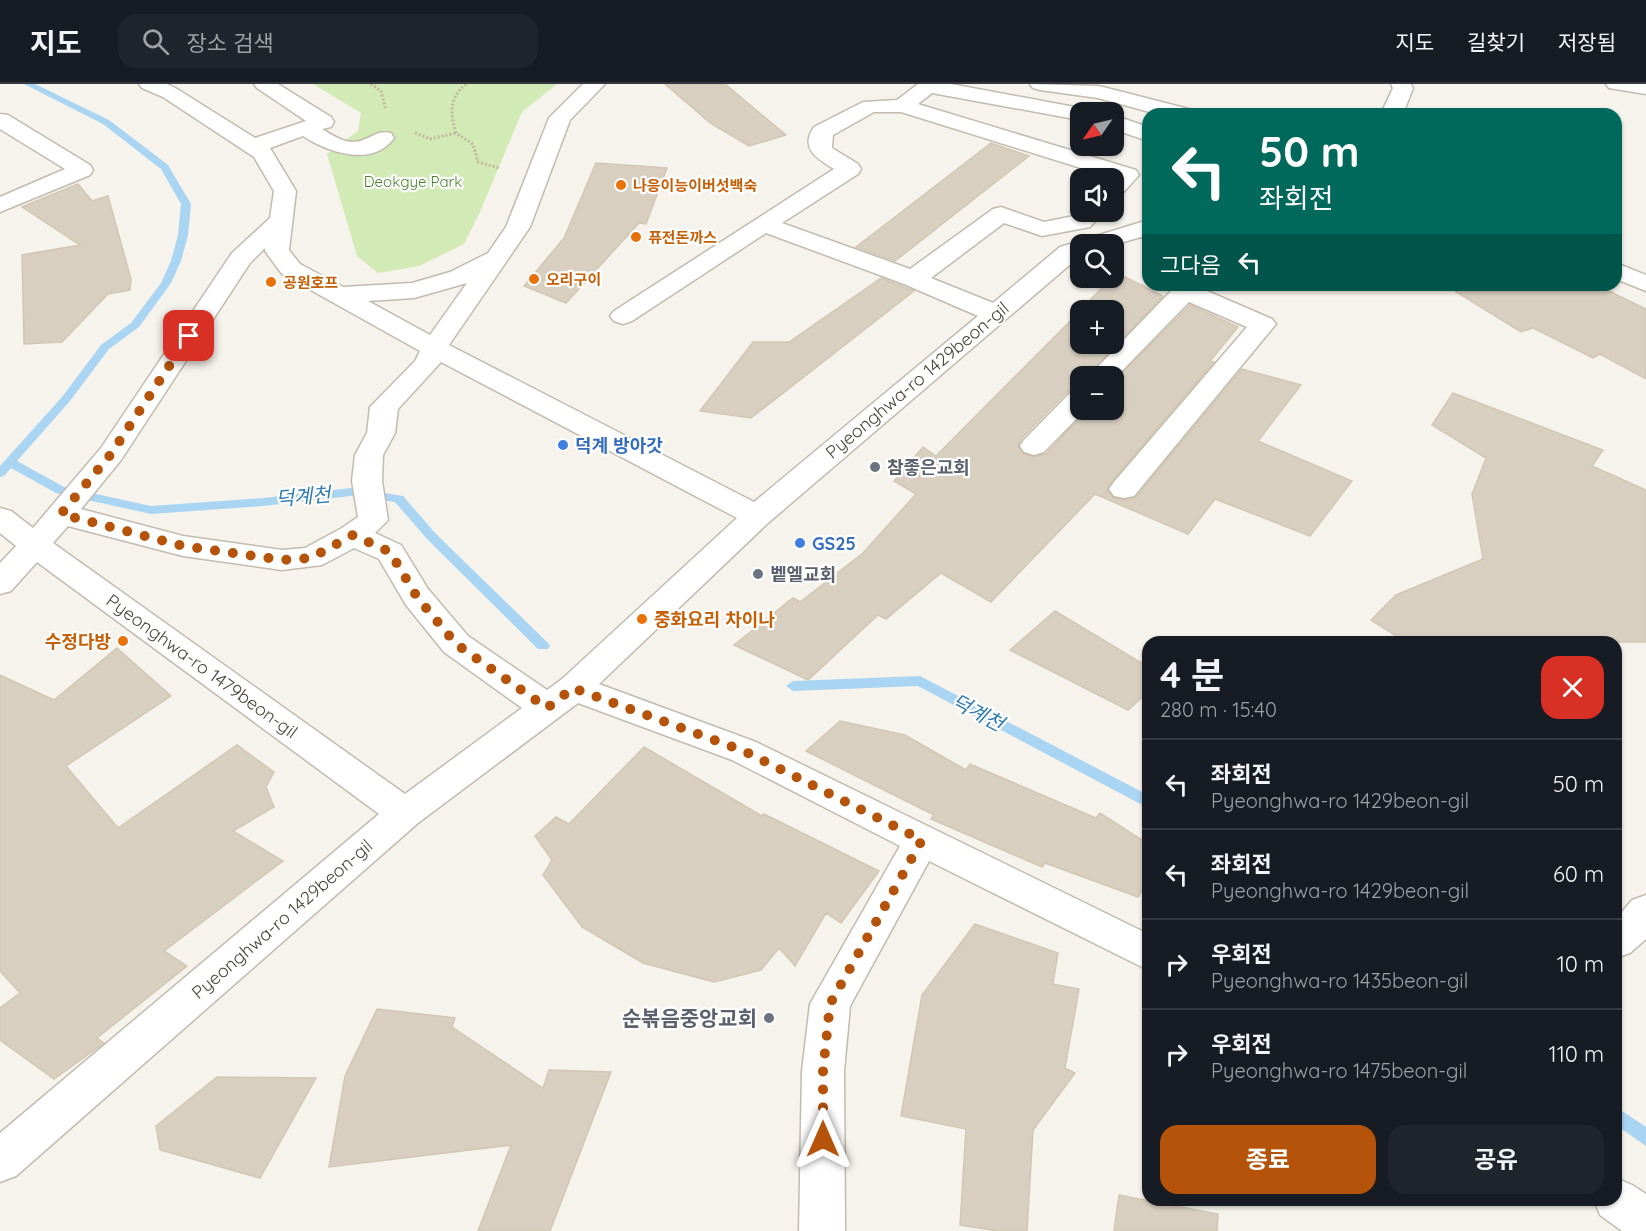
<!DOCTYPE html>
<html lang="ko">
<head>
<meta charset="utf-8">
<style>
  :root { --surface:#171b24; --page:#20242c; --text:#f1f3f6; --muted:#9ea1a6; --line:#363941; --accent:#b45309 }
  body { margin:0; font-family:Quicksand,"Noto Sans KR",sans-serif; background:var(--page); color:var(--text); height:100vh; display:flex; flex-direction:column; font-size:22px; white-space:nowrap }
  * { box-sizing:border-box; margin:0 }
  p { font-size:20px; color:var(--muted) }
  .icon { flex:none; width:33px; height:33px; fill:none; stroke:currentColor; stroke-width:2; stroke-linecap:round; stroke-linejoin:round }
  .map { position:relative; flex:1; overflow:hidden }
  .drawer { position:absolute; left:1142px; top:552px; width:480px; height:570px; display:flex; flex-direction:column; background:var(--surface); border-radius:18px; box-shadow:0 2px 4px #0004 }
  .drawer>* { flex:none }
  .hud { position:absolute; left:1142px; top:24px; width:480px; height:183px; border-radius:18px; box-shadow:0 2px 4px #0004; background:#00695c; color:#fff; overflow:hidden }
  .needle { width:39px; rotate:236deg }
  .controls { position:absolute; left:1070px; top:18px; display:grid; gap:12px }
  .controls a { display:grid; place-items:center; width:54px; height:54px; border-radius:12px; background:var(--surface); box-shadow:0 2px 4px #0004; font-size:30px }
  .pin { position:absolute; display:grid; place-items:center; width:51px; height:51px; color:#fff; margin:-26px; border-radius:12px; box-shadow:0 3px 9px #0006 }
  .me { position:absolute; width:66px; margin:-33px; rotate:0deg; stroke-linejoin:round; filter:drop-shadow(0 0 4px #0008) }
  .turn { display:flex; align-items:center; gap:21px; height:126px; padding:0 18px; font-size:27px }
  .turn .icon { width:78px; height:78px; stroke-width:2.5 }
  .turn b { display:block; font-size:42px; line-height:51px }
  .then { display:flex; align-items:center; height:57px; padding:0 18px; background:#0003; gap:12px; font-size:22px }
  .round { display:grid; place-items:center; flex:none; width:63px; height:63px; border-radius:18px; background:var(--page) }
  .summary { display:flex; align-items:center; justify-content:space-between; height:102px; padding:0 18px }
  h1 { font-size:36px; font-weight:700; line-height:45px }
  .action { display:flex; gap:12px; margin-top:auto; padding:12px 18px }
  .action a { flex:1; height:69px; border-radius:18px; background:var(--accent); color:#fff; font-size:24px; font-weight:700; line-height:69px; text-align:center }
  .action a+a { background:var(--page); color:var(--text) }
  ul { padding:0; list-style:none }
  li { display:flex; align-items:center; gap:18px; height:90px; padding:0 18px; border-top:2px solid var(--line) }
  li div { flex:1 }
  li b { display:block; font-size:22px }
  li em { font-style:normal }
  header { display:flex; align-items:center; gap:36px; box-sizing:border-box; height:84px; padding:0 30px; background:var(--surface); border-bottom:2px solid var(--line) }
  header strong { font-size:28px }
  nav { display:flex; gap:33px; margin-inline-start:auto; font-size:21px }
  .search { width:420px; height:54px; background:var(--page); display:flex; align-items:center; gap:15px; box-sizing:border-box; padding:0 21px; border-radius:18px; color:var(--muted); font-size:22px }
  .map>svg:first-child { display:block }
</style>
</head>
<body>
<header>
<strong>지도</strong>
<div class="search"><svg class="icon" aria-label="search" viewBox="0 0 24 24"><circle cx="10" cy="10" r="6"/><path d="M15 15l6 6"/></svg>장소 검색</div>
<nav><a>지도</a><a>길찾기</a><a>저장됨</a></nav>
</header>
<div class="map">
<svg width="1646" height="1147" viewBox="0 0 1646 1147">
  <rect width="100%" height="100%" fill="#f6f3ec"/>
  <!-- green -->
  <path fill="#d2eab5" d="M313,0H557L522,28L480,128L464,160L419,182L378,189L357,172L327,70L358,47L361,29Z"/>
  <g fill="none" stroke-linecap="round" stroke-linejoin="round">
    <!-- stream -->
    <path fill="#a9d4f2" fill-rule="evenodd" d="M24,0H35L109,36L168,81L191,120L188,151L181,177L171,199L139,243L109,265L70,317L17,377L64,403L151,422L263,414L351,404L403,412L436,450L548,559L550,562L548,565H538L428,456L395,418L351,412L263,422L151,430L56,409L11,384L4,392L0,393V382L62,313L101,261L131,239L161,199L171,177L178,151L181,120L161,85L103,40Z
      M920,592L1148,711V724L918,602L793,607L786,602L793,597Z
      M1616,1023L1646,1043V1062L1616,1041Z"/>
  </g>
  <!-- building -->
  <path fill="#d8cfc1" stroke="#d3c7b4" stroke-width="1.5" d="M665,0H725L786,51L749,62L710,39Z
    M991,59L1029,72L895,177L856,163Z
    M596,79L667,84L646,140L639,139L566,219L524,202L564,154Z
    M78,100L92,117L108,112L131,195L130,206L108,210L62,258L24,260L22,171L80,161L22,123Z
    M1117,189L1163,212L1087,292H1080V305L1068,307L1022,354L1018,361L1022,369L1033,373L1046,370L1087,326H1113V298L1190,221L1238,243L1210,277L1214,278L1112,397L1107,406L1114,414L1124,416L1136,413L1242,285L1301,301L1258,357L1352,397L1310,452L1215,415L1188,450L1095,410L991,518L941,489L886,535L878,531L808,596L734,561L793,514L800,518L863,469L916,410L894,397L923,363L936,372L1080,227V260H1113V226H1080Z
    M881,194L914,207L751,334L700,327L753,258H789Z
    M1445,201H1597L1646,225V295L1600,270L1593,274L1533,244L1521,248Z
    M1453,309L1603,366L1592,382L1646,406V558H1406L1371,536L1396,511L1483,475L1472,410L1486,374L1432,341Z
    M1055,527L1148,583V608L1128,626L1010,566Z
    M117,564L171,612L66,682L118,744L237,661L274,688L266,703L274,723L233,747L283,777L164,867L187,882L97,954L104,959L54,995L0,956V924L20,909L0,887V591L54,616Z
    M840,637L905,651L966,686L970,680L1096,734L1100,729L1148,760V797L1138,813L1045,779L1042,783L931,735L934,731L806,667Z
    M644,663L762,732L764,730L879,787L841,839L826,829L795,882L779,864L761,886L714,898L643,879L582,843L543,791L552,776L535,752L556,733L569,740Z
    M975,840L1058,869L1053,900L1079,905L1065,984L1075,989L1033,1046L1027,1147H998L960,1141L966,1045L901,1032L922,911Z
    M377,925L455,934L452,943L543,1004L549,986L611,988L550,1147H478L511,1061L329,1083L345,992Z
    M217,993L316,994L260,1094L160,1066L156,1042Z
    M1119,1111L1218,1130L1217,1147H1114Z"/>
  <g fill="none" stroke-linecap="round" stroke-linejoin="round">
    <!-- minor casing -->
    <g stroke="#c2bbae" stroke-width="3">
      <path id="minor" d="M139,0H167L177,5L255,54L306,37L257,4L254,0H278L331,33L334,38L331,43L322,45C335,53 348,62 363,56C374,52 379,46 391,49L394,54C373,84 327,68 303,52L270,64L296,107L289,166L300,180L343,203L412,199L450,188L488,169L506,143L549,34L583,0H605L570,36L530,143L449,261L754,418L978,232L904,200L766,149L632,237L623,240L614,237L610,232L614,227L834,85C818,75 799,65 814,43L863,18L897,16L918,0H951L1080,24L1090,28H1080V36L932,9L918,20L1136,86L1139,91L1121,111L1113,113V94L901,28H874L833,51L832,64L858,80L861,85L858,90L782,139L910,185L993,125L1001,123L1044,138L1074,132L1080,127L1103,128L1090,143L1042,152L1004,139L931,194L993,219L1060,163L1148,136V151L1113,161L1080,160V172L768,439L599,600L756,658L1148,850V886L929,777L850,922L844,987L845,1147H799L802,987L810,920L900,762L732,676L578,619L418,739L16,1092L0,1098V1049L379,730L37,478L11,507L0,510V479L16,462L0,449V424L11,427L33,444L101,364L232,169L270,134L274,107L254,73L163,13L142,4ZM265,164V167L282,190L420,267L415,277L370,323L367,349L355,371L352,397L358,433L342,444L305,464L282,466L183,452L81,425L121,376L250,179ZM467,199L430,251L368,217L414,214ZM441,278L737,434L562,595L547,606L468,552L428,505L401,461L375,449L388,436L382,397L383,371L395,349L398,325ZM68,442L183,472L282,486L322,481L354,464L379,475L406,521L444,568L522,624L405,710L53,459Z
        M1030,0L1099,2L1189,25L1192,30H1157L1098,14L1040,6L1033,4Z
        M1391,0H1411L1413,4L1403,30H1381L1393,4Z
        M1606,0H1646V10L1609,4Z
        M0,30L8,31L90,81L93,86L90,91L0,128V113L65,85L0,45Z
        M1113,31L1148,43V57L1113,45Z
        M1616,179L1646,191V207L1616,195Z
        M1167,201H1193L1272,235L1276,240L1134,412L1124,414L1114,412L1109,405L1114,398L1247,243L1189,218L1113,296V292H1089L1171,207Z
        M1080,307V326H1085L1044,368L1034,371L1024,368L1020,362L1024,356L1070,309Z
        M1646,811V855L1630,869L1616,874V835L1632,816Z
        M1616,1094L1632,1101L1646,1110V1147H1622L1600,1131L1594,1116H1616Z"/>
    </g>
    <!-- path -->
    <path stroke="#c4b79f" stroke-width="3" stroke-dasharray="2 2" stroke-linecap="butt" d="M371,0L381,7L386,26
      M466,0C449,14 450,29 456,49L473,60L478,78L499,84
      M415,49L430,55L456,49"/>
    <!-- minor -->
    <use href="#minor" fill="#fff" fill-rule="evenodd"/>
  </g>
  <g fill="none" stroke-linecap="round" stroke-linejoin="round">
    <!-- route -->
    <path stroke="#b45309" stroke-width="10" stroke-dasharray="0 18" d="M189,252L111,370L61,430L183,462L282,476L311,474L353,451L390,468L417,513L456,560L547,624L573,604L744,667L922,756L830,920L823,987V1055"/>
  </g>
  <!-- markers -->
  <g fill="#e8710a" stroke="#fff" stroke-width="2">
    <circle cx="621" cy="101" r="6"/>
    <circle cx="636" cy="153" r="6"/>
    <circle cx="534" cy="195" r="6"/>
    <circle cx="271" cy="198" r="6"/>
    <circle cx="642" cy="535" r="6"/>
    <circle cx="123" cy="557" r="6"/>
  </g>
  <g fill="#3f7fe0" stroke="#fff" stroke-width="2">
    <circle cx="563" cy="361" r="6"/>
    <circle cx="800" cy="459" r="6"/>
  </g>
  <g fill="#6b7280" stroke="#fff" stroke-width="2">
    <circle cx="875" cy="383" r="6"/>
    <circle cx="758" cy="490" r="6"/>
    <circle cx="769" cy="934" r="6"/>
  </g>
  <g text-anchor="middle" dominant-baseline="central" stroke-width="4.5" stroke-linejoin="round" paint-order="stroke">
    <!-- far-park labels -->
    <g font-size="15" fill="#4a7f2a" stroke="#fff">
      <text x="413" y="97">Deokgye Park</text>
    </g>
    <!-- far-food labels -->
    <g font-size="15" font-weight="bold" fill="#c56008" stroke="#fff" text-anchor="start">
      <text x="633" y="101">나응이능이버섯백숙</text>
      <text x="648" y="153">퓨전돈까스</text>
      <text x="546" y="195">오리구이</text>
      <text x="283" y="198">공원호프</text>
    </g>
    <!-- street labels -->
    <g font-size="18" fill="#4b4439" stroke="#fff">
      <text transform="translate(917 296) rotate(-40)">Pyeonghwa-ro 1429beon-gil</text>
      <text transform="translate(202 582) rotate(36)">Pyeonghwa-ro 1479beon-gil</text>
      <text transform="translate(282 835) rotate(-41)">Pyeonghwa-ro 1429beon-gil</text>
    </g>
    <!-- shop labels -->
    <g font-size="18" font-weight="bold" fill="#366cbe" stroke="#fff" text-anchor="start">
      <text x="575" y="361">덕계 방아갓</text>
      <text x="812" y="459">GS25</text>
    </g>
    <!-- worship labels -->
    <g font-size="18" font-weight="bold" fill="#5b616d" stroke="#fff" text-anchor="start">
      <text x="887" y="383">참좋은교회</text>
      <text x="770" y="490">벹엘교회</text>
    </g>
    <!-- food labels -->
    <g font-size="18" font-weight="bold" fill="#c56008" stroke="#fff" text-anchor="start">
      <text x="654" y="535">중화요리 차이나</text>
      <text x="111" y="557" text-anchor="end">수정다방</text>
    </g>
    <!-- water labels -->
    <g font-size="20" font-style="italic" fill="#2e7ab2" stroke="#fff">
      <text transform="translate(303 412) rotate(-5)">덕계천</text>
      <text transform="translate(978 628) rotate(28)">덕계천</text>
    </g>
    <!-- near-worship labels -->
    <g font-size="21" font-weight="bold" fill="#5b616d" stroke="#fff" text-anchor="end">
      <text x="757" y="934">순볶음중앙교회</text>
    </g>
  </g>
</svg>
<div class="controls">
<a><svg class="needle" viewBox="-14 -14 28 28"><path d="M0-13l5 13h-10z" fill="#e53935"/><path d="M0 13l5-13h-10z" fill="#9ea1a6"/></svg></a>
<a><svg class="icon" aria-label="sound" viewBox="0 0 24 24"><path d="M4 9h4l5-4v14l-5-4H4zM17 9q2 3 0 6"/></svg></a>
<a><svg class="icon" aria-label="search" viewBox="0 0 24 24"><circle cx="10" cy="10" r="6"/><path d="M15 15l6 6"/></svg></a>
<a>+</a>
<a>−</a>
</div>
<div class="pin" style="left:189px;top:252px;background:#d93025"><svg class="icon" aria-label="arrive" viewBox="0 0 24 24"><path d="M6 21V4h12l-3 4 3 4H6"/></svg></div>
<svg class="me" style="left:823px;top:1055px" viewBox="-20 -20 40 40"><path d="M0-17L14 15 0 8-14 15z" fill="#b45309" stroke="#fff" stroke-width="4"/></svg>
<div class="hud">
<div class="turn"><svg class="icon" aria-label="left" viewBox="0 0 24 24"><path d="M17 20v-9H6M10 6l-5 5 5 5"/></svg><div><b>50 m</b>좌회전</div></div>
<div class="then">그다음<svg class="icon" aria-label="left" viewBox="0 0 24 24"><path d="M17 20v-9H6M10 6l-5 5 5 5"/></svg></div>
</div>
<section class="drawer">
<div class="summary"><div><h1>4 분</h1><p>280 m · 15:40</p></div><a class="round" style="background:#d93025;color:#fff"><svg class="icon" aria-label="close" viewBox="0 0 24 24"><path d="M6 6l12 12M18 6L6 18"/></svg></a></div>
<ul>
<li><svg class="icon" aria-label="left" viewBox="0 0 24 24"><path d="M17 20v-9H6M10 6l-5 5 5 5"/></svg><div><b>좌회전</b><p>Pyeonghwa-ro 1429beon-gil</p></div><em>50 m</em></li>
<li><svg class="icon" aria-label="left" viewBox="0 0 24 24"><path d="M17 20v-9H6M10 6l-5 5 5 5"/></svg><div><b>좌회전</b><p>Pyeonghwa-ro 1429beon-gil</p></div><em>60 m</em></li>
<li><svg class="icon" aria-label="right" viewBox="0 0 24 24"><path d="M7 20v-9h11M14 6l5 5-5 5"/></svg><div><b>우회전</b><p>Pyeonghwa-ro 1435beon-gil</p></div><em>10 m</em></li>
<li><svg class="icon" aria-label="right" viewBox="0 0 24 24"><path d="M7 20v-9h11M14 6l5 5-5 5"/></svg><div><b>우회전</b><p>Pyeonghwa-ro 1475beon-gil</p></div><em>110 m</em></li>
</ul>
<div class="action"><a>종료</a><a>공유</a></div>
</section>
</div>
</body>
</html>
